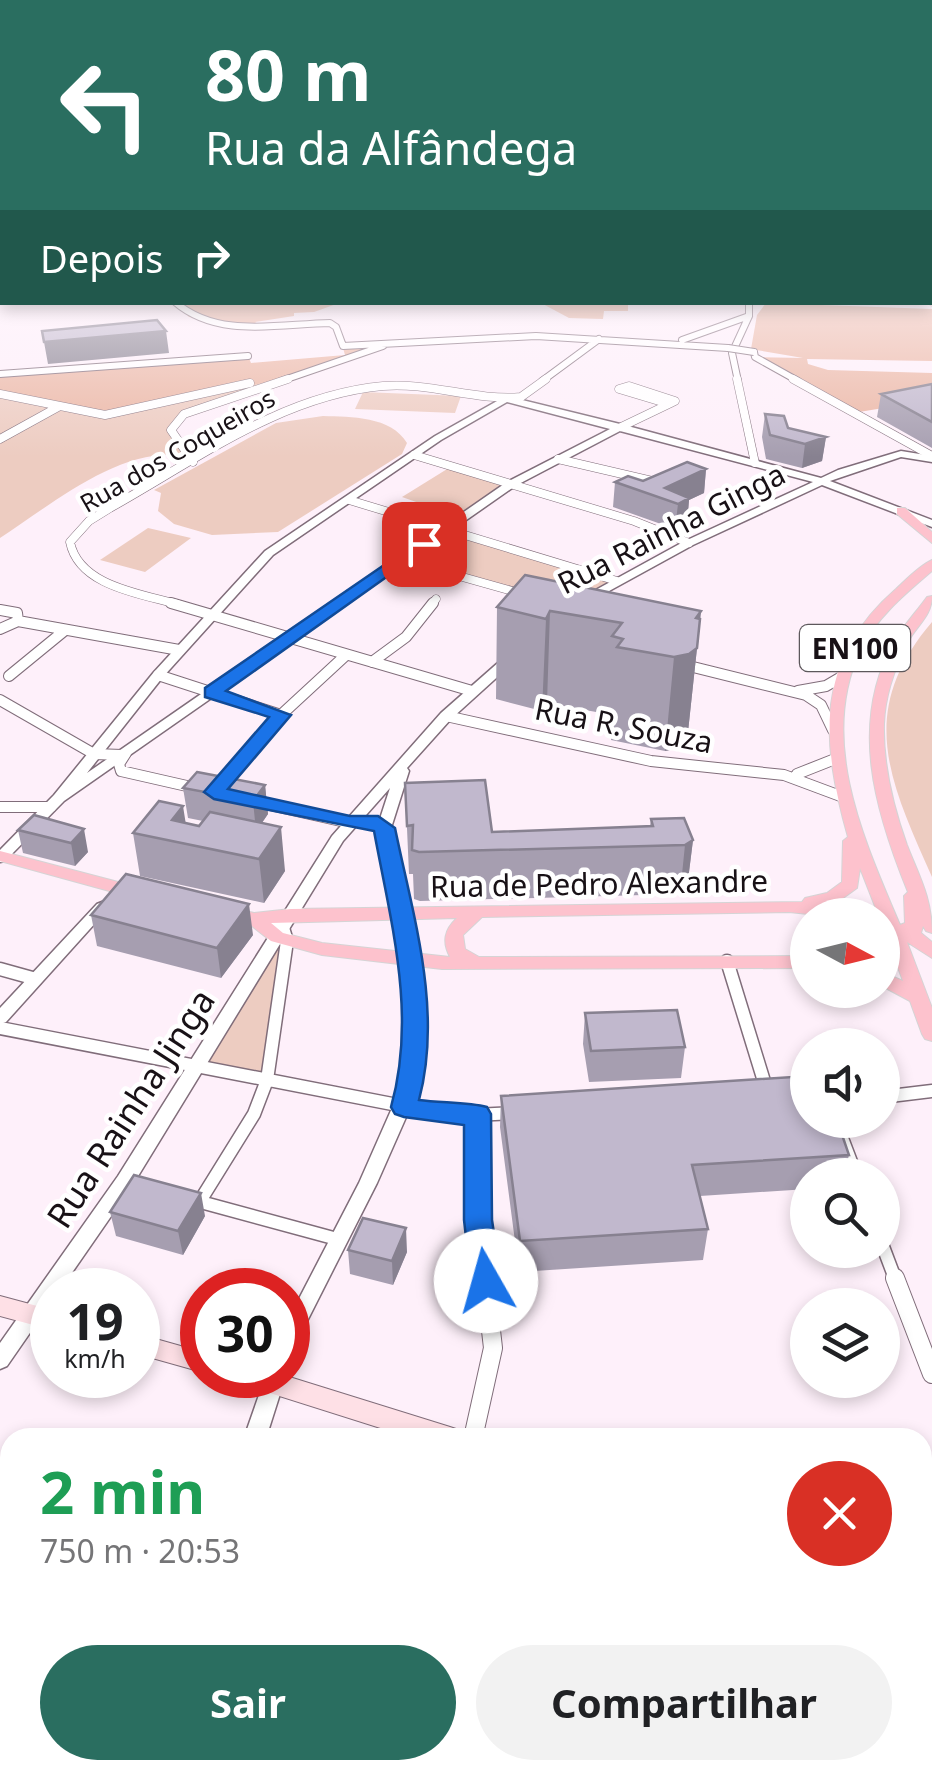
<!DOCTYPE html>
<html lang="pt">
<head>
<meta charset="utf-8">
<style>
  :root { --surface:#fff; --page:#f2f2f2; --text:#202124; --muted:#757577; --accent:#2a6e60 }
  body { margin:0; font-family:"Noto Sans",sans-serif; background:var(--page); color:var(--text); height:100vh; display:flex; flex-direction:column; font-size:38px; white-space:nowrap }
  * { box-sizing:border-box; margin:0 }
  p { font-size:32px; color:var(--muted) }
  .icon { flex:none; width:55px; height:55px; fill:none; stroke:currentColor; stroke-width:2; stroke-linecap:round; stroke-linejoin:round }
  .map { position:relative; flex:1; overflow:hidden }
  .sheet { position:absolute; left:0px; top:1428px; width:932px; height:352px; display:flex; flex-direction:column; background:var(--surface); border-radius:30px 30px 0 0; box-shadow:0 5px 15px #0003 }
  .sheet>* { flex:none }
  .guide { position:absolute; left:0px; top:0px; width:932px; height:305px; box-shadow:0 5px 15px #0003; background:#2a6e60; color:#fff; overflow:hidden }
  .needle { width:65px; rotate:97deg }
  .controls { position:absolute; left:790px; top:898px; display:grid; gap:20px }
  .controls a { display:grid; place-items:center; width:110px; height:110px; border-radius:50%; background:var(--surface); box-shadow:0 5px 15px #0003; font-size:50px }
  .speed { position:absolute; left:30px; top:1268px; display:flex; gap:20px; font-size:50px; font-weight:700; text-align:center }
  .speed>* { display:grid; place-content:center; width:130px; height:130px; border-radius:50%; background:var(--surface); box-shadow:0 5px 15px #0003; line-height:1 }
  .speed small { font-size:25px; font-weight:400 }
  .speed .limit { border:15px solid #d22; background:#fff; color:#111 }
  .pin { position:absolute; display:grid; place-items:center; width:85px; height:85px; color:#fff; margin:-42px; border-radius:20px; box-shadow:0 5px 15px #0006 }
  .me { position:absolute; width:110px; margin:-55px; rotate:353deg; stroke-linejoin:round; filter:drop-shadow(0 0 8px #0008) }
  .turn { display:flex; align-items:center; gap:35px; height:210px; padding:0 40px; font-size:45px }
  .turn .icon { width:130px; height:130px; stroke-width:2.5 }
  .turn b { display:block; font-size:70px; line-height:85px }
  .then { display:flex; align-items:center; height:95px; padding:0 40px; background:#0003; gap:20px; font-size:38px }
  .round { display:grid; place-items:center; flex:none; width:105px; height:105px; border-radius:52px; background:var(--page) }
  .overview { display:flex; align-items:center; justify-content:space-between; height:170px; padding:0 40px }
  h1 { font-size:60px; font-weight:700; line-height:75px; color:#1e9e55 }
  .cta { display:flex; gap:20px; margin-top:auto; padding:20px 40px }
  .cta a { flex:1; height:115px; border-radius:60px; background:var(--accent); color:#fff; font-size:40px; font-weight:700; line-height:115px; text-align:center }
  .cta a+a { background:var(--page); color:var(--text) }
  .map>svg:first-child { display:block }
</style>
</head>
<body>
<div class="map">
<svg width="932" height="1779" viewBox="0 0 932 1779">
  <rect width="100%" height="100%" fill="#fef0fa"/>
  <!-- green -->
  <path fill="#edccc1" d="M278,380L184,414L172,434L189,456C122,444 54,503 0,538V394Z
    M363,392L461,396L455,413L355,409Z
    M323,416C351,417 391,416 407,443L402,454L278,532L212,535L174,524L158,511L161,493L154,490L276,423Z
    M452,466L511,484L448,528L617,581L571,608L403,560L446,529L400,515L419,503L402,497Z
    M148,528L191,538L145,572L100,560Z
    M932,622V877C890,782 855,712 932,622Z
    M277,937L287,941L267,1080L197,1066Z"/>
  <!-- forest -->
  <path fill="#ebb7a5" d="M342,302L314,312L294,313V316L255,322L263,327H258L189,317L175,303Z
    M541,303H628V311H604L603,319L569,318Z
    M766,303L932,309V361L807,359L808,364L828,370L932,373V400L859,412L755,357L803,358L751,349L757,315Z
    M365,347L370,351L278,380L105,415L0,394V374L248,356L251,363L345,355L343,348Z"/>
  <g fill="none" stroke-linecap="round" stroke-linejoin="round">
    <!-- minor-far4 casing -->
    <g stroke="#806d7a" stroke-width="8">
      <path id="minor-far4" d="M175,302C218,339 278,324 330,323L336,327L343,346L536,336L728,348
        M682,340L749,316
        M754,352L755,357L798,381
        M0,374L248,356
        M281,381L383,346
        M542,381L599,339
        M738,381L732,353L749,316V302"/>
    </g>
    <!-- minor-far3 casing -->
    <g stroke="#806d7a" stroke-width="9">
      <path id="minor-far3" d="M737,379L755,463
        M793,379L932,456
        M629,386L675,401L669,404L619,389Z
        M0,394L105,415L250,383
        M621,427L669,404
        M0,439L58,407
        M414,455L634,521L689,543
        M558,459L661,483
        M193,462L171,430L184,414L288,379
        M349,500L617,581
        M402,560L523,594
        M180,605C143,594 79,587 70,542L89,521L110,508C196,460 282,395 383,386C430,382 475,401 521,397L546,379
        M431,605L436,599"/>
    </g>
    <!-- minor-far2 casing -->
    <g stroke="#806d7a" stroke-width="12">
      <path id="minor-far2" d="M171,603L472,691
        M0,610L17,613L18,621
        M18,621L179,650
        M0,629L18,621
        M372,662L406,637L433,603
        M685,665L806,695L821,705L833,730
        M158,675L281,715
        M9,676L64,631
        M798,691L826,686L843,676
        M0,700L94,754L122,755
        M446,716L651,761L784,775L843,797
        M126,753L119,764L121,771L200,789
        M797,774L835,759
        M218,789L281,715L346,655
        M252,801L350,823
        M0,807H51"/>
    </g>
    <!-- minor-far1 casing -->
    <g stroke="#806d7a" stroke-width="15">
      <path id="minor-far1" d="M727,961L767,1091
        M0,969L36,979
        M0,1028L454,1116L514,1113
        M882,1097L932,1091
        M478,1114V1220L485,1281
        M835,1120L856,1175
        M197,1201L337,1239
        M200,1201L254,1114L267,1080L287,941L283,928L257,920
        M882,1244L896,1281"/>
    </g>
    <!-- minor casing -->
    <g stroke="#806d7a" stroke-width="20">
      <path id="minor" d="M895,1278L932,1374
        M473,1438L493,1348L485,1278
        M78,1770L104,1779
        M396,1779L400,1770
        M748,1779L749,1770"/>
    </g>
    <!-- tertiary casing -->
    <g stroke="#806d7a" stroke-width="3">
      <path id="tertiary" d="M506,396L624,425L821,478L838,470L901,451L932,456V462L901,457L830,481L932,520V527L822,485L693,545L589,602H581V598L685,541L813,482L620,431L515,486L64,801L5,861L0,862V850L54,795L154,672L265,551L435,436ZM507,402L610,429L507,482L87,773L162,678L273,555L441,440Z
        M512,653L518,657L516,660L451,719L407,768L409,771L391,828L419,959L424,1025L422,1081L377,1183L295,1345L288,1348V1320L359,1183L404,1081L408,1025L403,959L377,828L390,788L343,841L132,1186L60,1290H52V1301L7,1366L0,1369V1343L118,1176L332,836L441,713L508,654Z
        M102,902L107,904L110,907L107,910L6,1022L0,1024V1008L97,904Z
        M266,1375H286L266,1438H244Z
        M0,1509L10,1513V1535L0,1531Z
        M105,1770H131L127,1779H101Z
        M660,1770H713L717,1779H664Z"/>
    </g>
    <!-- secondary casing -->
    <g stroke="#806d7a" stroke-width="2">
      <path id="secondary" d="M0,1296L52,1310V1330L0,1316Z
        M138,1334L202,1352V1372L138,1354Z
        M236,1375H283L450,1427L459,1430L462,1438H412L248,1386L239,1383Z
        M922,1573L932,1576V1602L922,1600Z"/>
    </g>
    <!-- primary casing -->
    <g stroke="#d5d4d5" stroke-width="2">
      <path id="primary" d="M930,299L932,300V306L926,302H930Z
        M897,508H905L932,532V543L897,514Z
        M932,560V571C905,594 876,618 860,651C818,741 864,840 900,925L905,923L904,896L908,892C875,811 848,722 895,640C904,625 917,611 927,597L932,596C932,616 917,625 908,642C895,667 885,696 884,724C883,765 893,806 907,845C919,876 932,898 932,933L926,931L923,926L921,933L932,942V958L907,942L932,1008V1041L925,1039L922,1034L910,1001L882,986V972L903,981L891,949L882,952V939L887,937L882,915H818L789,912L482,917L463,935L465,949L479,957L808,956V968L442,969L322,955L271,941L248,923L222,917L219,913L228,907L254,913L291,909L802,902L805,898L827,893L842,882L843,841L848,837C821,741 814,660 896,589C907,579 919,566 932,560ZM860,868L878,914L869,909L825,904L839,901L857,888ZM457,918C444,930 442,942 450,957L322,943L283,933L271,923Z
        M0,851L141,888L144,892L135,898L0,861Z"/>
    </g>
    <!-- minor-far4 -->
    <use href="#minor-far4" stroke="#fff" stroke-width="6"/>
    <!-- minor-far3 -->
    <use href="#minor-far3" stroke="#fff" stroke-width="8"/>
    <!-- minor-far2 -->
    <use href="#minor-far2" stroke="#fff" stroke-width="10"/>
    <!-- minor-far1 -->
    <use href="#minor-far1" stroke="#fff" stroke-width="12"/>
    <!-- minor -->
    <use href="#minor" stroke="#fff" stroke-width="18"/>
    <!-- tertiary -->
    <use href="#tertiary" fill="#fff" fill-rule="evenodd"/>
    <!-- secondary -->
    <use href="#secondary" fill="#fee0e6" fill-rule="evenodd"/>
    <!-- primary -->
    <use href="#primary" fill="#fdc2cd" fill-rule="evenodd"/>
    <!-- minor-bridge casing -->
    <g stroke="#806d7a" stroke-width="8" stroke-linecap="butt">
      <path id="minor-bridge" d="M728,348L754,352"/>
    </g>
    <!-- minor-bridge -->
    <use href="#minor-bridge" stroke="#fff" stroke-width="6"/>
  </g>
  <!-- wall -->
  <path fill="#a69eb0" d="M932,384V448L877,417L881,394Z
    M765,414L788,428L826,437L822,461L802,468L766,459L762,437Z
    M706,469L704,493L689,500L687,524L675,529L613,507L615,482L643,481Z
    M497,607L701,611L687,741L679,748L665,751L611,740V731L606,729L607,714L547,703L542,711L496,699Z
    M405,783L492,832L650,826L651,819L693,840L687,888L680,894L420,901L414,899L413,874H409Z
    M265,785L268,814L262,823L285,871L264,903L140,876L133,833L186,823L199,826L203,821L188,818L183,788Z
    M34,815L88,852L75,866L23,853L18,830Z
    M91,915L253,935L221,978L97,946Z
    M585,1013L685,1047L681,1078L589,1082L583,1044Z
    M501,1096L849,1155L844,1175H808V1189L700,1196L708,1229L703,1260L519,1272L500,1127Z
    M110,1212L205,1216L183,1255L116,1236Z
    M348,1250L407,1252L393,1285L350,1274Z
    M312,1770H329L328,1775Z"/>
  <!-- shaded-wall -->
  <path fill="#878190" d="M166,331L169,353L48,364L44,342Z
    M826,437L822,461L802,468L805,444Z
    M706,469L704,493L689,500L687,524L675,529L678,504L665,488Z
    M550,611L547,703L542,711L546,619Z
    M701,611L687,741L679,748L665,751L674,657Z
    M265,785L268,814L256,831L253,801Z
    M183,806L189,844L172,820Z
    M281,827L285,871L264,903L259,859Z
    M84,829L88,852L75,866L71,843Z
    M693,840L687,888L680,894L685,845Z
    M249,904L253,935L221,978L217,948Z
    M201,1193L205,1216L183,1255L178,1231Z
    M406,1228L407,1252L393,1285L392,1261Z
    M10,1748V1770H23L27,1779H0V1773Z"/>
  <!-- building -->
  <path fill="#c1b8cd" stroke="#878190" stroke-width="2.5" d="M157,320L166,331L44,342L42,331Z
    M932,384V422L881,394Z
    M765,414L784,416L788,428L826,437L805,444L770,435Z
    M687,462L706,469L665,488L689,498L678,504L615,482L628,476L643,481Z
    M525,575L701,611L696,618L700,619L697,648L689,654L674,657L617,647L623,639L612,636L622,623L550,611L546,619L497,607Z
    M197,772L265,785L253,801L183,788Z
    M485,780L492,832L653,826L651,819L684,818L693,840L685,845L419,852L412,850L413,825L407,826L405,783Z
    M159,801L183,806L172,820L199,826L210,812L281,827L259,859L133,833Z
    M34,815L84,829L71,843L18,830Z
    M126,874L249,904L217,948L91,915Z
    M677,1010L685,1047L591,1051L585,1013Z
    M808,1076V1120H837L849,1155L692,1165L708,1229L520,1241L501,1096Z
    M134,1175L201,1193L178,1231L110,1212Z
    M363,1218L406,1228L392,1261L348,1250Z
    M0,1740L10,1744V1748L0,1773Z
    M187,1770H296L305,1772L303,1779H184Z"/>
  <!-- sky -->
  <linearGradient id="sky" x2="0" y2="1"><stop stop-color="#a0c4ee"/><stop offset="0.46" stop-color="#fff8fd"/><stop offset="1" stop-color="#fff8fd" stop-opacity="0"/></linearGradient>
  <rect width="932" height="457" fill="url(#sky)"/>
  <!-- route -->
  <path fill="#1a73e8" stroke="#114b97" stroke-width="2.5" d="M419,541L433,544L226,691L291,715L228,789L350,816H378L395,828C413,916 443,1010 419,1100C441,1103 468,1102 487,1107L491,1114L492,1220L501,1281L497,1290L486,1293L475,1290L471,1281L464,1220V1125L404,1117L395,1114L391,1107C417,1015 391,923 374,831L214,799L204,792L269,717L205,697V688Z"/>
  <g text-anchor="middle" dominant-baseline="central" stroke-width="9" stroke-linejoin="round" paint-order="stroke">
    <!-- far-street labels -->
    <g font-size="25" fill="#181116" stroke="#fff">
      <text transform="translate(177 450) rotate(-30)">Rua dos Coqueiros</text>
    </g>
    <!-- shield labels -->
    <rect fill="#fff" stroke="#5d585c" stroke-width="2.5" x="800" y="625" width="110" height="46" rx="8"/>
    <g font-size="28" font-weight="bold" fill="#181116">
      <text x="855" y="648">EN100</text>
    </g>
    <!-- street labels -->
    <g font-size="30" fill="#181116" stroke="#fff">
      <text transform="translate(671 528) rotate(-27)">Rua Rainha Ginga</text>
      <text transform="translate(624 725) rotate(11)">Rua R. Souza</text>
      <text transform="translate(599 883) rotate(-1)">Rua de Pedro Alexandre</text>
    </g>
    <!-- near-street labels -->
    <g font-size="35" fill="#181116" stroke="#fff">
      <text transform="translate(130 1108) rotate(-57)">Rua Rainha Jinga</text>
    </g>
  </g>
</svg>
<div class="controls">
<a><svg class="needle" viewBox="-14 -14 28 28"><path d="M0-13l5 13h-10z" fill="#e53935"/><path d="M0 13l5-13h-10z" fill="#757577"/></svg></a>
<a><svg class="icon" aria-label="sound" viewBox="0 0 24 24"><path d="M4 9h4l5-4v14l-5-4H4zM17 9q2 3 0 6"/></svg></a>
<a><svg class="icon" aria-label="search" viewBox="0 0 24 24"><circle cx="10" cy="10" r="6"/><path d="M15 15l6 6"/></svg></a>
<a><svg class="icon" aria-label="layers" viewBox="0 0 24 24"><path d="M12 4l9 5-9 5-9-5zM3 14l9 5 9-5"/></svg></a>
</div>
<div class="speed"><div>19<small>km/h</small></div><div class="limit">30</div></div>
<div class="pin" style="left:424px;top:544px;background:#d93025"><svg class="icon" aria-label="arrive" viewBox="0 0 24 24"><path d="M6 21V4h12l-3 4 3 4H6"/></svg></div>
<svg class="me" style="left:486px;top:1281px" viewBox="-20 -20 40 40"><circle r="19" fill="#fff"/><path d="M0-13L10 11 0 6-10 11z" fill="#1a73e8"/></svg>
<div class="guide">
<div class="turn"><svg class="icon" aria-label="left" viewBox="0 0 24 24"><path d="M17 20v-9H6M10 6l-5 5 5 5"/></svg><div><b>80 m</b>Rua da Alfândega</div></div>
<div class="then">Depois<svg class="icon" aria-label="right" viewBox="0 0 24 24"><path d="M7 20v-9h11M14 6l5 5-5 5"/></svg></div>
</div>
<section class="sheet">
<div class="overview"><div><h1>2 min</h1><p>750 m · 20:53</p></div><a class="round" style="background:#d93025;color:#fff"><svg class="icon" aria-label="close" viewBox="0 0 24 24"><path d="M6 6l12 12M18 6L6 18"/></svg></a></div>
<div class="cta"><a>Sair</a><a>Compartilhar</a></div>
</section>
</div>
</body>
</html>
